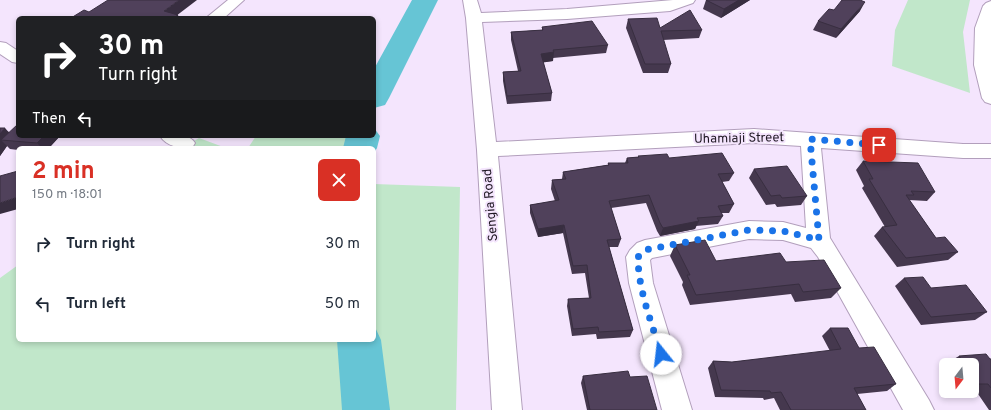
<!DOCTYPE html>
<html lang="en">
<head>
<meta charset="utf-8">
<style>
  :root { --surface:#fff; --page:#f2f2f3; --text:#1f2937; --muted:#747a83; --accent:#d93025 }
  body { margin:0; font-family:Overpass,sans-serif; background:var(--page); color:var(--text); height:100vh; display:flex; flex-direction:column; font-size:15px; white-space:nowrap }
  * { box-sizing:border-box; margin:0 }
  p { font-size:13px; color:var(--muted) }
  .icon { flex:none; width:22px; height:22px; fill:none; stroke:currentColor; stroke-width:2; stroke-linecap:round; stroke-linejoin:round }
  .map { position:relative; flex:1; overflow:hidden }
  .details { position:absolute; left:16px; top:146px; width:360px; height:196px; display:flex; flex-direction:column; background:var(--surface); border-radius:6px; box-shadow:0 2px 6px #0003 }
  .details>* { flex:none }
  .guide { position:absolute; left:16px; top:16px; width:360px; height:122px; border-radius:6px; box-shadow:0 2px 6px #0003; background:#202124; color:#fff; overflow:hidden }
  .needle { width:26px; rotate:196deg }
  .tools { position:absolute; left:939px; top:358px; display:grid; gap:8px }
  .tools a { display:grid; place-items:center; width:40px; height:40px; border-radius:6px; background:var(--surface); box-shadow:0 2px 6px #0003; font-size:20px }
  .pin { position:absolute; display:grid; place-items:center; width:34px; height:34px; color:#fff; margin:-17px; border-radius:8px; box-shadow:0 2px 6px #0006 }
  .me { position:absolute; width:44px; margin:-22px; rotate:344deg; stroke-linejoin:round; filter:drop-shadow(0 0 3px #0008) }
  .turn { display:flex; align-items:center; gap:14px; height:84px; padding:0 16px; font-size:18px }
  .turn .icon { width:52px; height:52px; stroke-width:2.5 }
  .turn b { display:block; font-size:28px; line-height:34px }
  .then { display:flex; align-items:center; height:38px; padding:0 16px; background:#0003; gap:8px; font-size:15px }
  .round { display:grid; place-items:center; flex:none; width:42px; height:42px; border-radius:6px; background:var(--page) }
  .head { display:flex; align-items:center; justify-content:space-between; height:68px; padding:0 16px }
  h1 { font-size:24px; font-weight:700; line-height:30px; color:var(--accent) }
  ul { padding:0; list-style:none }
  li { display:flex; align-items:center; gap:12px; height:60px; padding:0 16px }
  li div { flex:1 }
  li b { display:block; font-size:15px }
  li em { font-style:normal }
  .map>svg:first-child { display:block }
</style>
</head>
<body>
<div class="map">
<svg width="991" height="410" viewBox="0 0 991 410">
  <rect width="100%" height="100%" fill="#f4e5fd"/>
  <!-- green -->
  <path fill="#c1e7ca" d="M908,0H970L963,32L970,93L892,66L895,30Z
    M256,136H351L346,148H248Z
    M199,138L226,148H183Z
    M374,184L460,187L456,410H0V278L18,265V340H374Z"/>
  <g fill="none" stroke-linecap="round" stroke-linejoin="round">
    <!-- river -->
    <path fill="#66c5d5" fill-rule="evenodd" d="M412,0H438L389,98L385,105L374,108V69Z
      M374,128L380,136L377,148L374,153V148H343L346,136H374Z
      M374,325L381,340L390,410H342L337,340H374Z"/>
    <!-- minor casing -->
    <g stroke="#b29fbc" stroke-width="2">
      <path id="minor" d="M228,0H244L224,18H206Z
        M463,0H477L481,13L567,9L673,0H695L693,3L670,11L567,19L482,22L496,142L754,129L963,144H991V158H963L821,148L830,238L929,400L934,410H903L818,257L811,248L783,240L749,239L652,258L650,260L653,283L692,410H662L629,283L626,257L630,250L637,243L645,240L749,221L783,222L806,228L801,146L754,143L498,156L522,410H492L477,150L466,18Z
        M991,1V104L985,102L982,98L974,65L975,28L983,6L986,3Z
        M0,42L6,43L18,51V63L12,62L0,54Z
        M160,136C172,136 188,132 195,143L192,148C180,148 167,147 160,136Z"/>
    </g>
    <!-- minor -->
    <use href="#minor" fill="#fff" fill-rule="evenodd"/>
  </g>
  <!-- wall -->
  <path fill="#45384e" d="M706,0H750L721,18L703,9Z
    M834,10L860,11L836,38L813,30L818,21Z
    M628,19L660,28L702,30L699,38L663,40L671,64L668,73H643L626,28Z
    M542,27L608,45L606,53L553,58V61L543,62L552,93L551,101L507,104L503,81V72L518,71L511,40V32L542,30Z
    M0,128L9,132L60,136L49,148H18V150L10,149L7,146L0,156Z
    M638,156L669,158L734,173L729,181L722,182L734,204L729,213H721L723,216L718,224L696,226L695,229L660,236L657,231L646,203L611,208L621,239L618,247H609L633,330L630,337L597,339L596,334L572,336L567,306L568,299L589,298L585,273L572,274L563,233L538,237L530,213V205L555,201L551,189L552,180L562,179L563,172L608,165V163H625L627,158L638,157Z
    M863,161L935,192L927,201L909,200L936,238L958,252L948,260L897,267L874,236L882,227H885L862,188L864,186L856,170Z
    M754,169L807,196L801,205L777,207L775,204L766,205L749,178Z
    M675,245L716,261L786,262L841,288L831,298L795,302L791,294L690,305L682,285L683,282L670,256Z
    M904,278L931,288L987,312L975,320L921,325L895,286Z
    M830,328L859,348L896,384L887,391L857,394L866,410H780L774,398L764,400L763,398L715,397L708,368L713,361L732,362L830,351L822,336Z
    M959,356L991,359V410H989L976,391H972V365H949L947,363Z
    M583,376L630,377L657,410H587L581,383Z"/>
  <!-- shaded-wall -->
  <path fill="#382e40" d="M179,0H197L176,16L178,15L179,18H167L164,11Z
    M739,0H750L721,18L724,9Z
    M865,2L860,11L836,38L841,29Z
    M554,52L553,61L540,63L541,54Z
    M5,128L13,137L1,140L7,146L0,156V134Z
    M44,136H60L49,148H42L37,143Z
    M18,197V209L0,214V203Z
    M699,221L695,229L660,236L663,228Z
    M564,225L563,233L538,237V229Z"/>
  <!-- building -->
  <path fill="#50415b" stroke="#382e40" d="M108,0H179L164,11L178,15L173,18H71L84,10L89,12Z
    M706,0H739L724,9Z
    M842,0H860L865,2L841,29L818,21L829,9L834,10Z
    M690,10L702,30L661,31L671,64H645L628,19L657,18L660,28Z
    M592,21L608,45L553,50L554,52L541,54L552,93L507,96L503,72L521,71L511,32L543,30L542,27Z
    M18,124V136H44L37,143L1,140Z
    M0,128H5L0,134Z
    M722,153L734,173L718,174L734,204L718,206L723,216L697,218L699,221L663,228L660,223L649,195L609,201L621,239L607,240L633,330L599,332L598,327L573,329L568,299L591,298L587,265L573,266L564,225L538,229L530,205L559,200L552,180L566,179L563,172L609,165L608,163H628L627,158L639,157L638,156L667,154L669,158Z
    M863,161L918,163L935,192L911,191L914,195H906L936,238L945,237L958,252L906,258L882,227L897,225L869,179H873Z
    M787,166L807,196L782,198L780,195L771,196L754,169Z
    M18,171V197L0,203V176Z
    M705,240L716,261L780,253L786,262L824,260L841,288L803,292L799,284L696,295L687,275H690L675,245Z
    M923,277L931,288L966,285L987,312L931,317L904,278Z
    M830,328H848L859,348L874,347L896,384L854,388L866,410H791L781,392L771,393L770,391L721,390L713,361L732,362L841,349Z
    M986,354L990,359H991V388L988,384H978L972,376V365H965L959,356Z
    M628,371L630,377L647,376L657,410H590L583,376Z"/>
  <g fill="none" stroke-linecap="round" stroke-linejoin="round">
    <!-- route -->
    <path stroke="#1a73e8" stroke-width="7" stroke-dasharray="0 12.6" d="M661,354C652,323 638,290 638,257L645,250L749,230L783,231L819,240L810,139L879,145"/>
  </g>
  <g text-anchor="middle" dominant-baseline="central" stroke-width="4" stroke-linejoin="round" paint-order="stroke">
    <!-- street labels -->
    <g font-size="13" fill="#201924" stroke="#f4e5fd">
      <text transform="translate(739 139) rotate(-1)">Uhamiaji Street</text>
      <text transform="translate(491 205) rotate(-95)">Sengia Road</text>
    </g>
  </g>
</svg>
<div class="tools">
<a><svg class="needle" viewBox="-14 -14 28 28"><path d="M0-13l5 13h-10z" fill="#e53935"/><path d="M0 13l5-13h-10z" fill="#747a83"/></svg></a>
</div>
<div class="pin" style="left:879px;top:145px;background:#d93025"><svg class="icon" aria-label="arrive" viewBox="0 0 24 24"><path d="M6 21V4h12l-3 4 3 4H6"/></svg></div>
<svg class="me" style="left:661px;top:354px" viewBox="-20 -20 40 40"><circle r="19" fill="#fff"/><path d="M0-13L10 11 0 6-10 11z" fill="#1a73e8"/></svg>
<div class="guide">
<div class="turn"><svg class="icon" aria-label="right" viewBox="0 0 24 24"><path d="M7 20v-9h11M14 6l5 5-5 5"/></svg><div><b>30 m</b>Turn right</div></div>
<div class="then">Then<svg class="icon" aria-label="left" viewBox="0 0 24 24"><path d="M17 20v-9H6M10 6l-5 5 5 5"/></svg></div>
</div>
<section class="details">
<div class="head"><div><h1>2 min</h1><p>150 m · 18:01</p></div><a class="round" style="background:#d93025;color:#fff"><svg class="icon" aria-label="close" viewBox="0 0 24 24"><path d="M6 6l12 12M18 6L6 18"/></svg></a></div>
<ul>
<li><svg class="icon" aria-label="right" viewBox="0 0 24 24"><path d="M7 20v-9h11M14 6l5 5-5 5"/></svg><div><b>Turn right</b></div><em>30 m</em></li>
<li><svg class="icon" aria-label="left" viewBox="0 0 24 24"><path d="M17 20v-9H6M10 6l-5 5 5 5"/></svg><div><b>Turn left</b></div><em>50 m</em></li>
</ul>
</section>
</div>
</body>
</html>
